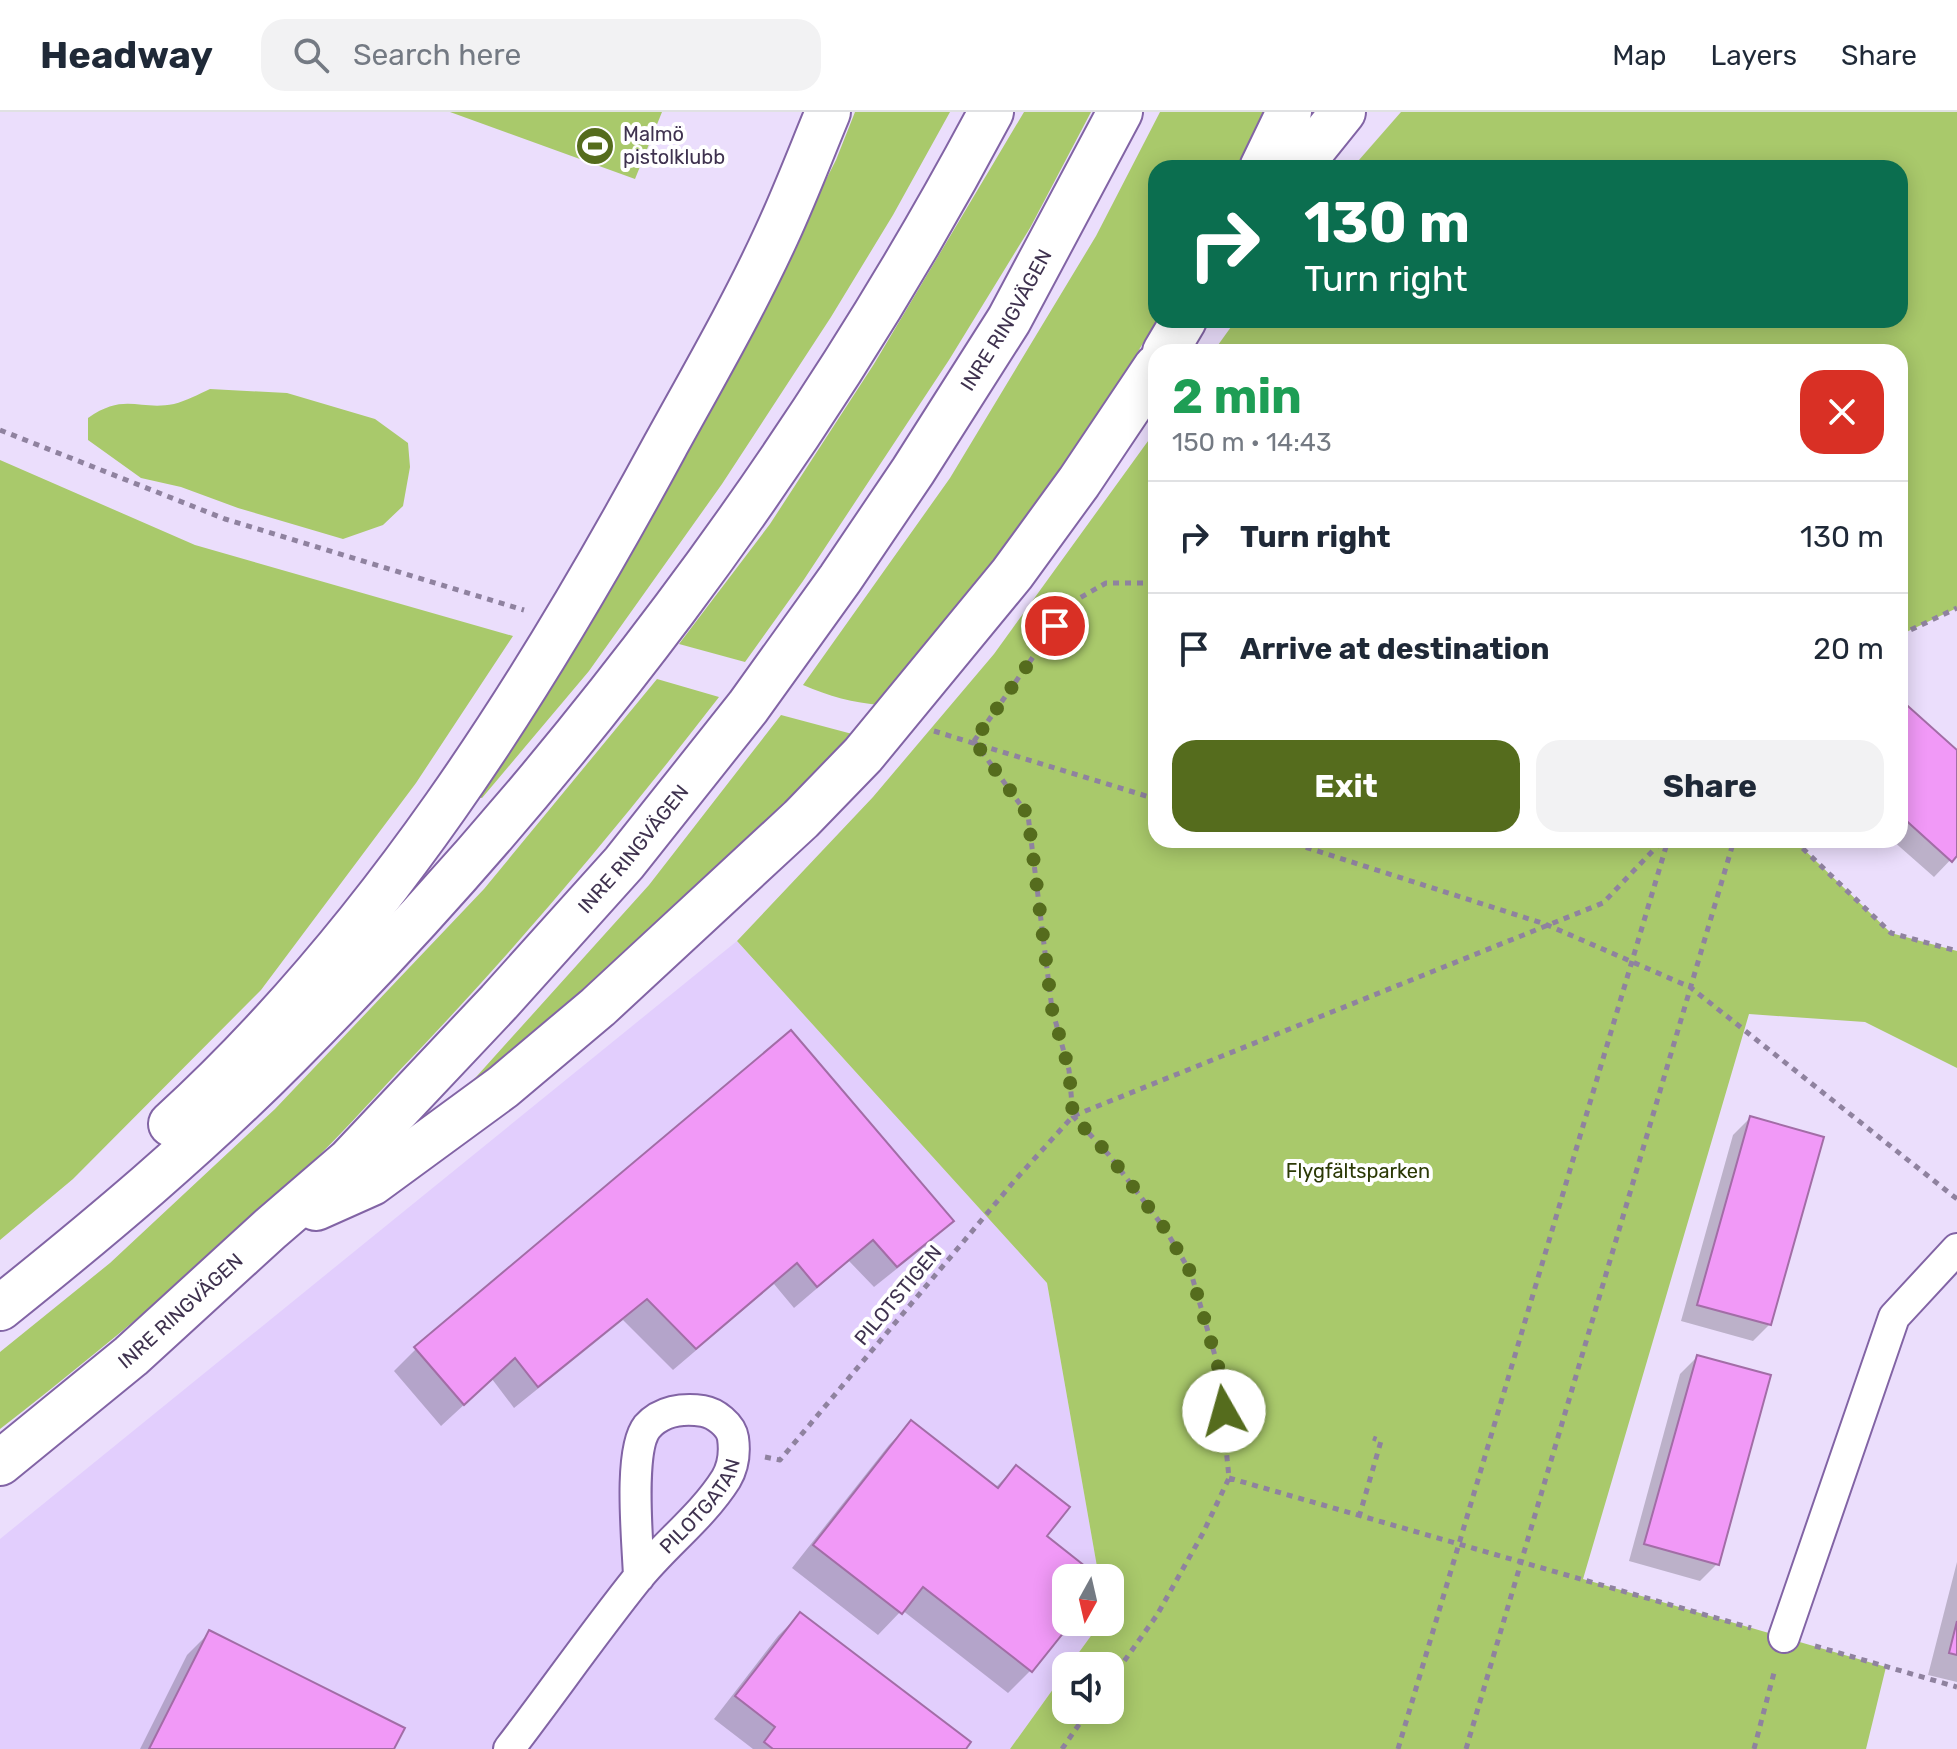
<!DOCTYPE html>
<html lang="en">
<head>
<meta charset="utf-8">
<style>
  :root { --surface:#fff; --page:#f2f2f3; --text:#1f2937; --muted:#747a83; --line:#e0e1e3; --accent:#556c1d }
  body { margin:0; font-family:Rubik,sans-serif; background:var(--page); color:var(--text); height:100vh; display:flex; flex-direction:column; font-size:30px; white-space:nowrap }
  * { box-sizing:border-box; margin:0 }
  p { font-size:26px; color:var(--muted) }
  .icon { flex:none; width:44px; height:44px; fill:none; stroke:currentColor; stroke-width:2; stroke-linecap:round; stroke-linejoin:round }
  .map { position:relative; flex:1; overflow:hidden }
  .details { position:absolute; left:1148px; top:232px; width:760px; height:504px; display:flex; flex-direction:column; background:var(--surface); border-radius:24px; box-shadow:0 4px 20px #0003 }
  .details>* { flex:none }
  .hud { position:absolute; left:1148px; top:48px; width:760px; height:168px; border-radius:24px; box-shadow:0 4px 20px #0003; background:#0b6e4f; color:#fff; overflow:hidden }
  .needle { width:52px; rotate:188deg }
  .controls { position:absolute; left:1052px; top:1452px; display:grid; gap:16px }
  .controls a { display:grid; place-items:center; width:72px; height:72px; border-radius:16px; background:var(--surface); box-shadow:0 4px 20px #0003; font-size:40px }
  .pin { position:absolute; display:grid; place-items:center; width:68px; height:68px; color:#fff; margin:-34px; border:4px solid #fff; border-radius:50%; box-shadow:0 2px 8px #0007 }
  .me { position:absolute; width:88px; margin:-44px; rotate:353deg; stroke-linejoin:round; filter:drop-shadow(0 0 6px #0008) }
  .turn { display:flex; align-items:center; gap:28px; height:168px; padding:0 24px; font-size:36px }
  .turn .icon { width:104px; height:104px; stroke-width:2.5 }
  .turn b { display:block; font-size:56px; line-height:68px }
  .round { display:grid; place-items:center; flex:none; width:84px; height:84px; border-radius:24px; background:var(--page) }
  .headline { display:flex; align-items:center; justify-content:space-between; height:136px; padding:0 24px }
  h1 { font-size:48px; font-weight:700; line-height:60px; color:#1e9e55 }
  .button { display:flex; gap:16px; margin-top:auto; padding:16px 24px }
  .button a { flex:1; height:92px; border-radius:24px; background:var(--accent); color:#fff; font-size:32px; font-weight:700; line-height:92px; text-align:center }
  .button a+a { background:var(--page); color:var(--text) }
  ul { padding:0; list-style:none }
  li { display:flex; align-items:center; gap:24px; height:112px; padding:0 24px; border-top:2px solid var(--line) }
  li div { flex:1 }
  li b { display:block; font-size:30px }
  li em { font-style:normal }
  header { display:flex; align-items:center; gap:48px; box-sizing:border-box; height:112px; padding:0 40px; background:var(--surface); border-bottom:2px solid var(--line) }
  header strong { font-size:38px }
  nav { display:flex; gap:44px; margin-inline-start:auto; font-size:28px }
  .search { width:560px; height:72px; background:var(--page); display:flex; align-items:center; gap:20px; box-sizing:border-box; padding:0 28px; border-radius:24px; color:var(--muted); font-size:30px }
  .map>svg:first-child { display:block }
</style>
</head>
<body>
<header>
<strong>Headway</strong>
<div class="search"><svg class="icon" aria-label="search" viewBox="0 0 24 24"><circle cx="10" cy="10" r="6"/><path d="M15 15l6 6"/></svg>Search here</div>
<nav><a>Map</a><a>Layers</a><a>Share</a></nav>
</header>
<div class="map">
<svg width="1957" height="1637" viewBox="0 0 1957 1637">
  <rect width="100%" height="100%" fill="#ebdefc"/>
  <!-- built -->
  <path fill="#e2cefd" d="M737,829L1047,1171L1099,1466H1066V1510H1101L1069,1554H1066V1559L1010,1637H0V1427Z"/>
  <!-- green -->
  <path fill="#a9c96b" d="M450,0H662L635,67Z
    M855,0H950L893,103L831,205L722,372L589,559L482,686L473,684L770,178L836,48Z
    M1024,0H1091L1030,116L949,248L803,469L745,550L679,532L770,412L874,252Z
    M1160,0H1269L1240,56H1156L1157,208L1093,314L1027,413L881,593C853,591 829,584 803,573L950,366L1096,124Z
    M1401,0H1957V496L1900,523V240H1213L1236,208H1900V56H1352Z
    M210,277L287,281L375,307L408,331L410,355L403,394L383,413L343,427L238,396L181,375L141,366L88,328V306C125,280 139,299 174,292C186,289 199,282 210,277Z
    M1156,318V728H1794L1891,821L1957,839V956L1865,910L1749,902L1583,1467L1886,1555L1866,1637H1010L1066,1559V1598H1110V1554H1069L1101,1510H1110V1466H1099L1047,1171L737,829L873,685L994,542Z
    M0,348L195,433L513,524L416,671L261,878L73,1067L0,1128Z
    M657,567L719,585C618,716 511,843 396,962C367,993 339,1025 308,1054C210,1147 107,1234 0,1317V1240L110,1151L275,997L484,777Z
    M781,603L856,623C729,758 591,875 450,994L649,773Z"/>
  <!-- shadow -->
  <path fill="#0003" d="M1900,590L1957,640V741L1934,765L1892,728H1900Z
    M1750,1006L1770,1212L1753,1229L1681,1209L1733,1023Z
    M951,1109L929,1131L874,1175L849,1149L794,1196L774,1172L673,1258L623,1208L514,1296L492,1267L441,1314L394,1259L416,1237Z
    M1697,1245L1717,1452L1700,1469L1629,1449L1680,1262Z
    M911,1311L995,1376L1016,1355L1044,1425L1097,1466H1066V1510H1069L1030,1559L1008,1581L902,1498L878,1523L792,1456L889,1333Z
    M1957,1450V1570L1928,1563Z
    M800,1502L963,1637H753L714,1607L778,1524Z
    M209,1521L392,1637H140L187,1543Z"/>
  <!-- building -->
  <path fill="#f199f7" stroke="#a26da6" stroke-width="2" d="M1900,587L1957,638V744L1952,750L1900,703Z
    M791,918L954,1109L897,1155L873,1128L817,1175L797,1151L696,1237L647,1187L538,1275L515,1246L464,1293L414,1235Z
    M1750,1004L1824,1025L1771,1213L1697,1193Z
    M1697,1243L1771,1263L1719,1453L1644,1432Z
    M911,1308L998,1376L1016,1353L1070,1395L1047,1424L1100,1466H1066V1510H1072L1032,1560L923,1475L902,1502L813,1433Z
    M800,1500L971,1630L966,1637H773L764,1630L775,1615L735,1584Z
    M1957,1509V1543L1949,1541Z
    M209,1518L405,1616L394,1637H149Z"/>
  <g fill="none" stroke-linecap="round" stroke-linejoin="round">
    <!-- street casing -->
    <g stroke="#8264a5" stroke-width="34">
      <g id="street">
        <path d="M1784,1525L1894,1205L1957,1137"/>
        <path id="s1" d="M509,1637C552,1581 593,1522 637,1467C665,1432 702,1405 726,1367C733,1355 735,1340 733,1326C731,1313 715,1301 703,1299C683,1296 661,1299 647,1315C628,1339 638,1433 639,1465"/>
      </g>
    </g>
    <!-- highway casing -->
    <g stroke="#8264a5" stroke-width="48">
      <g id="highway">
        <path d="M1262,56L1289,0"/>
        <path d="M1298,56L1343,0"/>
        <path d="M1165,240L1184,208"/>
        <path d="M171,1012C377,824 533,578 665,334C703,265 743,196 776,124C795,83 811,41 828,0"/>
        <path d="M316,1096L372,1071L503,975L598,895L801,707L863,643L1012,462L1079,370L1156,255"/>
        <path d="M0,1196C100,1116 199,1033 289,942C565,665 808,345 991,0"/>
        <path id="s2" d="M0,1351L131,1244L270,1117L349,1049L499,890L624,751L748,595L840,467L913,359L1009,208L1120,0"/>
      </g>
    </g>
    <!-- path -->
    <path stroke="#8f829f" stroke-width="5" stroke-dasharray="6 6" stroke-linecap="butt" d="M0,318L225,407L524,498
      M1900,523L1957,496
      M934,619L1156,687
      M974,629L1028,703L1052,897L1069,958L1073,1004L1109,1043L1165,1117L1191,1161L1218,1254L1229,1366L1203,1421L1157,1503L1110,1569
      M974,629L1071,491L1106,471H1156
      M1283,728L1545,812L1690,875L1957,1087
      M1794,728L1891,821L1957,839
      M765,1345L780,1348L1016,1067L1073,1004L1603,791L1663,728
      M1229,1366L1751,1516
      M1359,1405L1381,1329L1373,1326
      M1815,1534L1957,1575
      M1062,1637L1089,1598
      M1398,1637L1668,728
      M1466,1637L1734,728
      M1754,1637L1775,1557"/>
    <!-- street -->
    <use href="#street" stroke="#fff" stroke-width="30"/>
    <!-- highway -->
    <use href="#highway" stroke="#fff" stroke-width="44"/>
  </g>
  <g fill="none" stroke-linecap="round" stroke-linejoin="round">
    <!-- route -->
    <path stroke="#556c1d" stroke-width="14" stroke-dasharray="0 25.2" d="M1055,514L974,629L1028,703L1052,897L1069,958L1073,1004L1109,1043L1165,1117L1191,1161L1218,1254L1224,1299"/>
  </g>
  <!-- icons -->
  <defs>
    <g id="stadium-disc" transform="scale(2)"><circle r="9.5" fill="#556c1d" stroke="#fff"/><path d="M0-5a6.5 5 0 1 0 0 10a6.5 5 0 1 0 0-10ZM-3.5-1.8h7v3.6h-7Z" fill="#fff"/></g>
  </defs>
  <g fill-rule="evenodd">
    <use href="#stadium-disc" x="595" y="34"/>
  </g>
  <g text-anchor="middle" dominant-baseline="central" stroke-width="8" stroke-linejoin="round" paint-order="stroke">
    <!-- poi labels -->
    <g font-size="20" fill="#3f324f" stroke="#fff" text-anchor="start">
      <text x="623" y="22">Malmö<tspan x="623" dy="23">pistolklubb</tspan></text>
    </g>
    <!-- street labels -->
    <g font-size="20" fill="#3f324f" stroke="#fff">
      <text stroke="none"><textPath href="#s2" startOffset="1532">INRE RINGVÄGEN</textPath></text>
      <text stroke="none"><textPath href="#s2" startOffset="884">INRE RINGVÄGEN</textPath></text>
      <text transform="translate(898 1183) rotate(-50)">PILOTSTIGEN</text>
      <text stroke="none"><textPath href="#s2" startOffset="236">INRE RINGVÄGEN</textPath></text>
      <text stroke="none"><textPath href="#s1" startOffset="310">PILOTGATAN</textPath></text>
    </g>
    <!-- park labels -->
    <g font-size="20" fill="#2b3905" stroke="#fff">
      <text x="1358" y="1059">Flygfältsparken</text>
    </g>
  </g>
</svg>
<div class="controls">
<a><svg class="needle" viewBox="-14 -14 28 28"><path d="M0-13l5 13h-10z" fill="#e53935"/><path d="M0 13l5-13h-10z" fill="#747a83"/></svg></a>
<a><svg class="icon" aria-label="sound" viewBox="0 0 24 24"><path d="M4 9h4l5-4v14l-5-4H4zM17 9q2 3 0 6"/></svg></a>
</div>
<div class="pin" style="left:1055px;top:514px;background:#d93025"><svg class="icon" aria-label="arrive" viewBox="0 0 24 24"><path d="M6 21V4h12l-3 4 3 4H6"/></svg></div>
<svg class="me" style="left:1224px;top:1299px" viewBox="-20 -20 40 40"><circle r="19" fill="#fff"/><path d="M0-13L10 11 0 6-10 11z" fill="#556c1d"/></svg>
<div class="hud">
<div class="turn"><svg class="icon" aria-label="right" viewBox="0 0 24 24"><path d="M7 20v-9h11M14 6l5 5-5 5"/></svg><div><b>130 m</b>Turn right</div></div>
</div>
<section class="details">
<div class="headline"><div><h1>2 min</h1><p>150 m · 14:43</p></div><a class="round" style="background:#d93025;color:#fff"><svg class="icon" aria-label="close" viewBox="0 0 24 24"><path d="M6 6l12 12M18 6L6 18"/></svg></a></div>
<ul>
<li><svg class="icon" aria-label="right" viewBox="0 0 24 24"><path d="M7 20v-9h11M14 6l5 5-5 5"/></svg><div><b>Turn right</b></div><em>130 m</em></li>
<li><svg class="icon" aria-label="arrive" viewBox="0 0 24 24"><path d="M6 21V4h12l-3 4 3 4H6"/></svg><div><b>Arrive at destination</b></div><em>20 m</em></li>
</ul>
<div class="button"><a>Exit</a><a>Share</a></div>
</section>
</div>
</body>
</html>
